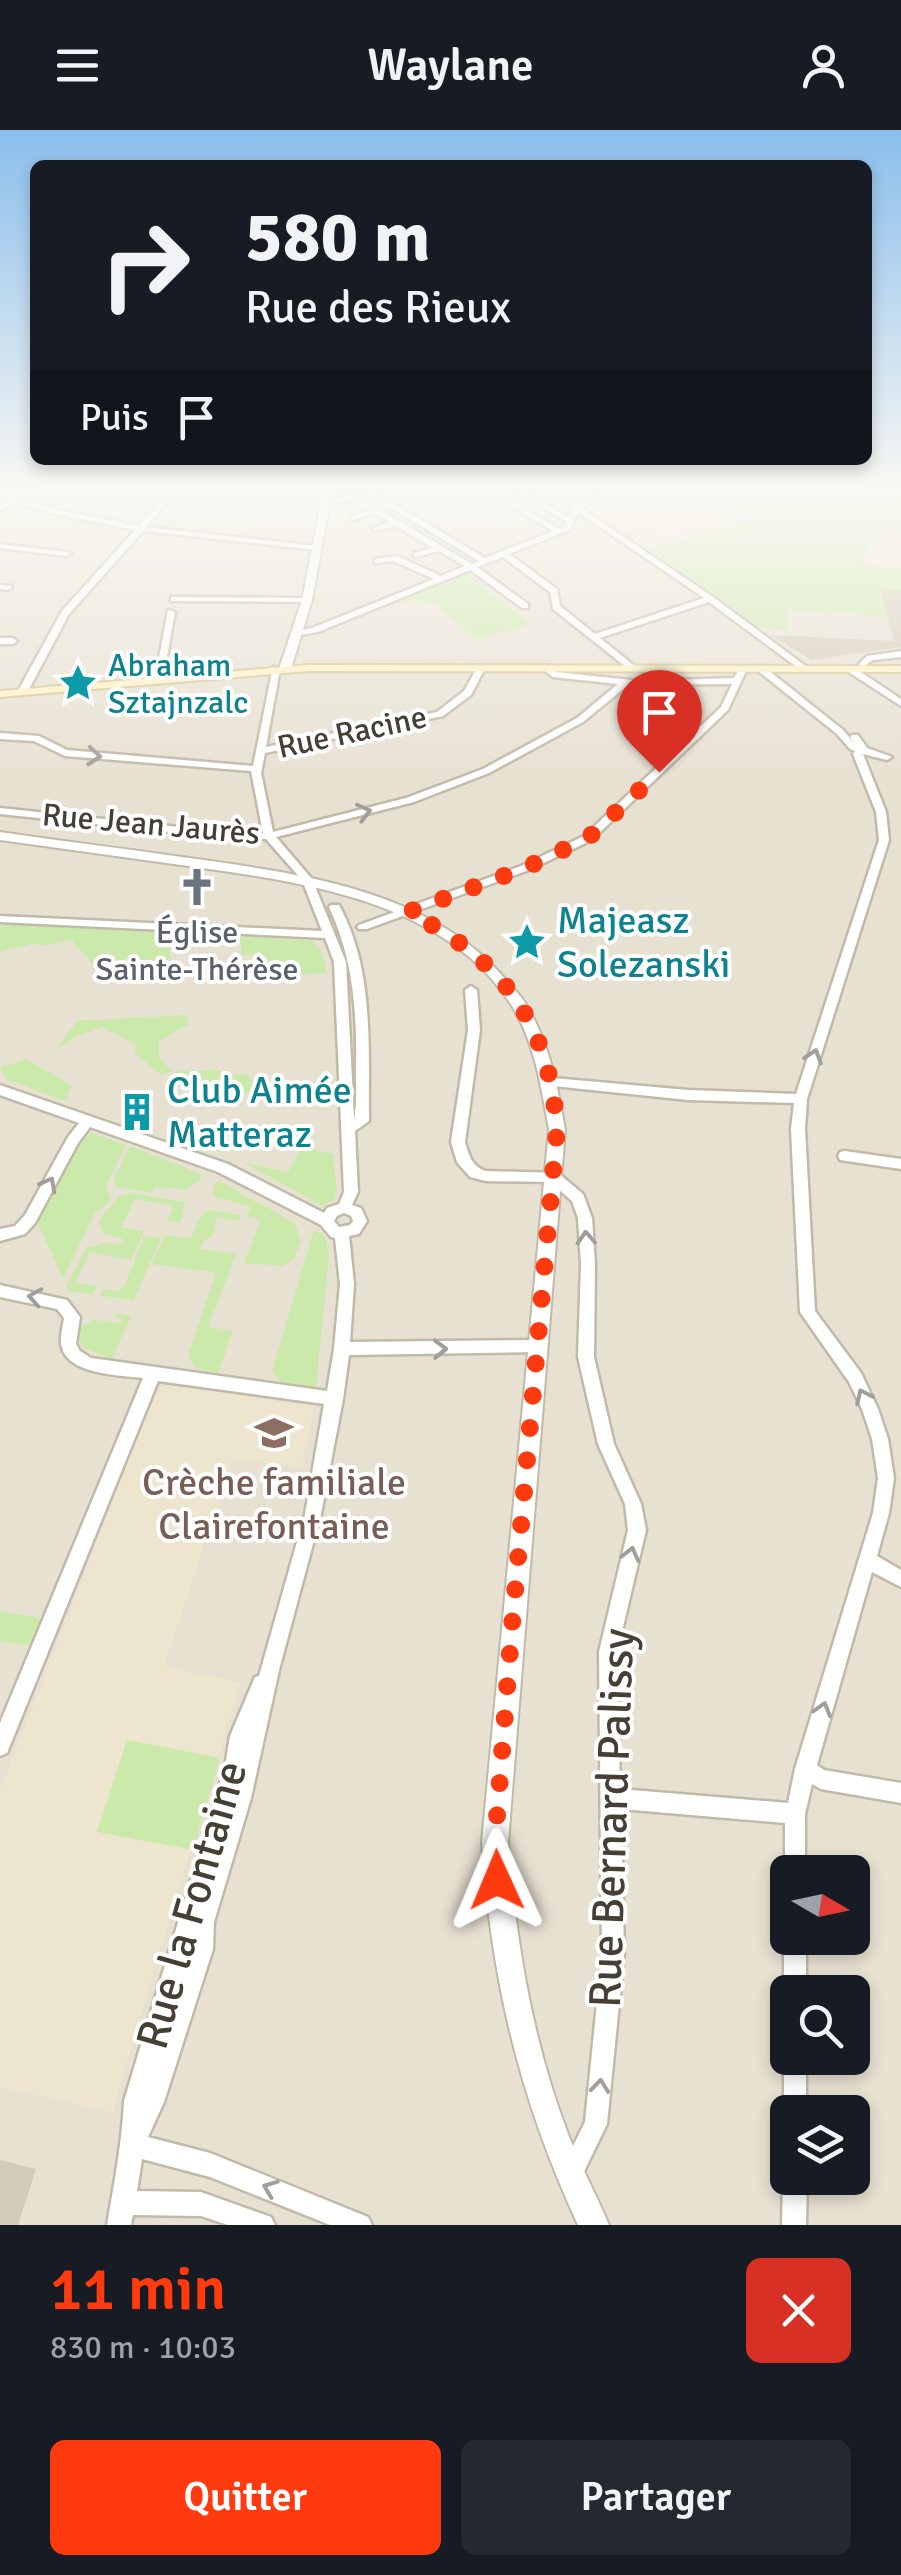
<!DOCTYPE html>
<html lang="fr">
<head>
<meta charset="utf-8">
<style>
  :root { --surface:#171b24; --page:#242831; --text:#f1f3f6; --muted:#9ea1a6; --accent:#ff3a0f }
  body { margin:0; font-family:Signika,sans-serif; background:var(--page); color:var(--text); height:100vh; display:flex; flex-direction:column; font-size:38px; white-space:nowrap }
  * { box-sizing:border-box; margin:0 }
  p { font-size:32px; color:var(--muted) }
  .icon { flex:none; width:55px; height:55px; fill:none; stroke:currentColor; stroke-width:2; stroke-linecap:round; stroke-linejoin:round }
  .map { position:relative; height:2095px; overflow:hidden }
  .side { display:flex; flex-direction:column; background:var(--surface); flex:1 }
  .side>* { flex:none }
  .guide { position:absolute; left:30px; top:30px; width:842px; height:305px; border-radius:15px; box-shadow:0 5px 15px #0003; background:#171b24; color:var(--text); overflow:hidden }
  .needle { width:65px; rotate:99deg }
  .buttons { position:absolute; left:770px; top:1725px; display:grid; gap:20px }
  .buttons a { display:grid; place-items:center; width:100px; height:100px; border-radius:15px; background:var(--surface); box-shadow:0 5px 15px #0003; font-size:50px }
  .pin { position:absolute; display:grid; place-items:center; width:85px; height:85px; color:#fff; margin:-102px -42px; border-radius:50% 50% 50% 0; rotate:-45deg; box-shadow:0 0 10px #0007 }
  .pin .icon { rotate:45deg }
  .me { position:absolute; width:110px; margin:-55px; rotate:359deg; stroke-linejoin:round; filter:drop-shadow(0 0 8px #0008) }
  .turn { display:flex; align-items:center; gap:35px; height:210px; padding:0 50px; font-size:45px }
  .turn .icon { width:130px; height:130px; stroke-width:2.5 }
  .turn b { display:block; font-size:70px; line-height:85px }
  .then { display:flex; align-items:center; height:95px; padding:0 50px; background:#0003; gap:20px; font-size:38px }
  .round { display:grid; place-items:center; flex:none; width:105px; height:105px; border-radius:15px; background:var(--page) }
  .overview { display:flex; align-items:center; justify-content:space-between; height:170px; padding:0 50px }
  h1 { font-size:60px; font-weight:600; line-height:75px; color:var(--accent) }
  .action { display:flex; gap:20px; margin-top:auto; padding:20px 50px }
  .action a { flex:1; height:115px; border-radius:15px; background:var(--accent); color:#fff; font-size:40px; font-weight:600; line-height:115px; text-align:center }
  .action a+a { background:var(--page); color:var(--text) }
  header { display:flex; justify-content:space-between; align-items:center; height:130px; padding:0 50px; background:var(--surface); font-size:45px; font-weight:600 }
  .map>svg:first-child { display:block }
</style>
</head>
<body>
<header><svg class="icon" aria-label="menu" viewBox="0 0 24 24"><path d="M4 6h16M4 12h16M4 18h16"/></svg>Waylane<svg class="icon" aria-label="person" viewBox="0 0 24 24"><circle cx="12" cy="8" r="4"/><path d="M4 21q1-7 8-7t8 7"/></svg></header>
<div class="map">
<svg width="901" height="2095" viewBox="0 0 901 2095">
  <rect width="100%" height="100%" fill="#f3efe4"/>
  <!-- residential -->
  <path fill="#e7e1d2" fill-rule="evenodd" d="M0,362H901V2095H0ZM788,1742H852V1808H788ZM788,1862H852V1928H788ZM788,1982H852V2048H788Z"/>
  <!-- education -->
  <path fill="#ede5cd" d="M619,362H733L740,366L741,382L694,395L682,406L619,402L584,379Z
    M873,404L901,406V438L860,437Z
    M173,1254L311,1276L313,1280L302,1337L232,1330L164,1536L241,1553L112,1982L0,1957V1660L153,1268L162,1257Z"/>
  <!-- green -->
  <path fill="#cbe9aa" d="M740,362H901V401H876L861,436L901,438V498L889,497L886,486L787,480L788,500L754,496L646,421L751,391L741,382Z
    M465,442L532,495L476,509L433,472L391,471Z
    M0,794L195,804L173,813L169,821L173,836L97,841C90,827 79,822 72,810L41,816L35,813L0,822Z
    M227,805L313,811L322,823L327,843L292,845L259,840L261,825H241L242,814L191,812Z
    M187,885L188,895L159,910V928L172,941L220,940L223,946L246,944L257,955L275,961L266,965L222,960L197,974V959L173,941L161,945L134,922L136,915L103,897L79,905L56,919L77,891Z
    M26,929L72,956L65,971L6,949L0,938Z
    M92,1003L126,1015L106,1056L111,1070L95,1083L63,1148L37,1092L81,1008Z
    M130,1016L201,1044L200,1050L187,1059L154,1058L152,1063L116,1057L113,1051Z
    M302,1017L333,1024L337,1061L334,1071L321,1075L242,1032L288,1042Z
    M219,1051L295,1093L301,1111L294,1129L281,1136L244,1133L261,1090L247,1087L251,1077L214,1066V1055Z
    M131,1063L185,1072L180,1093L167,1091L174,1076L135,1069L121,1098L144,1101L131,1130L90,1122L75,1153L97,1156L93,1165L67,1161V1154L86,1118L104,1113L122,1114L123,1109L103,1103L98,1092L119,1066Z
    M210,1080L241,1085L238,1091L217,1087L212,1107L204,1110L200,1119L236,1124L208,1197L233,1201L219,1243L195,1238L188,1226L216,1143L152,1134L165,1105L191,1108L200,1087Z
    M314,1100L325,1106L329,1124L316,1257L281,1252L272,1241Z
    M144,1106L161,1108L134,1170L100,1166L103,1159L118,1161L124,1157Z
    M114,1183L131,1186L112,1229L84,1218L79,1209L82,1196L94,1190L119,1194L122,1189L113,1187Z
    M0,1481L43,1489L32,1516L0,1511Z
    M127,1610L220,1628L193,1720L97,1702Z"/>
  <!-- building -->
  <path fill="#d5cbb9" d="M881,460L901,461V517L812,530L770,505L894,511Z
    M0,2030L36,2039L18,2095H0Z"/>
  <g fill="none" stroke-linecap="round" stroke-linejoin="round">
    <!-- minor casing -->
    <g stroke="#c1baa9" stroke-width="5">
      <path id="minor" d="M14,362L22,363L17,368L48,378L139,396L169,362H176L146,397L317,416L321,418L317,420L143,401L69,484L28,561L23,564L18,561L62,481L135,400L46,382L13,372L0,382V376L7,370L0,367V363L11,366Z
        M486,362H495L559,399L564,397L566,391L516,362H525L569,387L573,379L550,362H558L576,375L605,362H615L581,378L713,467L808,538L801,540L709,472L600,508L637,538L630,540L553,479L550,462L503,427L477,437L528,474V478H522L470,440L318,502L294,506V502L312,498L434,449L393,431L375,433V429L397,426L441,446L465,436L439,421L414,427V423L433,418L396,396L374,401V397L391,392L375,383L352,390V386L370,380L355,371L329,372H326V368L365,366L363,370L472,434L479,431L374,368L381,366L485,428L553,401ZM578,382L704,468L595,504L560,476L557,459L509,424L570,400Z
        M0,414L67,422L71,424L67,426L0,418Z
        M0,455L11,456L12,458L8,460L0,459Z
        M171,467L307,468L311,470L307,472L174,471H171Z
        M168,480L175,482L163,549L159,552L155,549Z
        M0,508H13L17,511L13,514H0Z
        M901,521V527L873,530L863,537L859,534L867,526Z
        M478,536L485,538L471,565L443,586L265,623L261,643L273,702L406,668L483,639L577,588L618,554L553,547L544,540V536H550L556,542L640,551L734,548L740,537L747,539L728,580L592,710L529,740L367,799H359L357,797L359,795L521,736L584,706L721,577L732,554L628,555L583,592L489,643L414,672L276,707L312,749L346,832L354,989C357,975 356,958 356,942C357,884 354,830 329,777L331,775H339C375,841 368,918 369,991L355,1001L358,1062L352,1075L361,1078L367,1091L359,1104L349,1106L354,1154L350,1212L538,1210L543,1211L546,1216L543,1221L538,1222L349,1225L343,1269L321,1384L279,1540L251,1668L214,1792L213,1819L164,1972L148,2007L210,2023L368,2087L372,2095H330L210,2047L142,2029L137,2061L201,2062L271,2087L275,2095H228L201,2086L133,2085L131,2095H107C114,2054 122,2013 124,1971L225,1637L230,1606L255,1547L259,1546L305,1384L324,1274L158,1251L7,1623L0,1626V1593L143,1248C119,1245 63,1245 61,1212C60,1205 63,1196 64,1188L57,1179L0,1167V1155L67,1170L80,1187L76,1214L80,1221L91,1228L327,1261L334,1219L340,1154L335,1108L331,1107L321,1095L218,1042L90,997L78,1013L35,1093L25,1104L0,1111V1099L15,1096L25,1085L68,1007L79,993L0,965V955L228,1034L324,1083L327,1078L339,1074L344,1062L334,832L325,808L0,792V786L322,801L302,750L266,709L217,707L0,684V678L217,701L263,703L251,641L65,626L34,611L0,609V603L39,606L67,620L253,636L273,537L280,539L266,617L437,582L464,561ZM344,1083L351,1086L353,1091L350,1095L339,1097L334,1091L337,1086Z
        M757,536H763L843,600L856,615L850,607L852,605H858L867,618L892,627L887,630L863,624L886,682L889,710L807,969L805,999L815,1181L861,1243L878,1279L888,1309L894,1348L889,1383L877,1426L901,1440V1457L872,1442L817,1635L824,1640L901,1653V1673L821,1659L812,1654L805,1684V1742H788V1749L785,1742V1693L621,1679L624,1824L607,1994L578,2054L570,2058L562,2054L558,2046L585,1992L602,1824L599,1522L628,1400L625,1374L598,1314L578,1227L581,1134L578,1088L572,1071L550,1052L486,1051L470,1047L457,1032L451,1012L468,900L465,860L471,856L477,860L480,900L465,1012C469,1025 472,1037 486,1041L558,1043L583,1064L592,1088L595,1134L594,1227L614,1314L641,1374L646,1400L617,1522L620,1659L788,1673L795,1639L873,1383L878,1348L872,1309L862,1279L849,1252L800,1182L791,999L794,973L688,970L553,956L547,952L553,948L688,960L796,964L879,710L876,682L853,624L855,621L850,619L837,604L757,540Z
        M847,537H853L901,569V576L847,541Z
        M845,1021L901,1029V1039L840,1030L838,1026L840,1022Z
        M788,1801V1808H806V1862H788V1870L784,1862V1808Z
        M788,1920V1928H806V1982H788V1990L784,1982V1928Z
        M787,2040L788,2048H807L806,2095H782L783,2048Z"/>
    </g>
    <!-- tertiary casing -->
    <g stroke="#c1baa9" stroke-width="4">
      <path id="tertiary" d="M323,362H332L312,470L291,539L285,542L279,539L302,470Z
        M0,702C60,711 121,718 182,727C296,743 430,758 508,852C515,860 522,867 527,876C550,916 557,954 565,999L508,1712C516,1812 532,1910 568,2004C580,2035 596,2064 609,2095H578C520,1970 491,1850 482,1712L549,999C541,957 535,913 512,876C445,770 302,752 188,736C125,727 63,719 0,710Z"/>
    </g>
    <!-- secondary casing -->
    <g stroke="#d5c591" stroke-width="4">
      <path id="secondary" d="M308,535L901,536V542L308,541L0,567V561Z"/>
    </g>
    <!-- minor -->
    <use href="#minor" fill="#fff" fill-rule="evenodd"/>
    <!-- tertiary -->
    <use href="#tertiary" fill="#fff" fill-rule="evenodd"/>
    <!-- secondary -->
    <use href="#secondary" fill="#fff2c2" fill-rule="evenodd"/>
  </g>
  <!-- one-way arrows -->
  <defs><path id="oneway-chevron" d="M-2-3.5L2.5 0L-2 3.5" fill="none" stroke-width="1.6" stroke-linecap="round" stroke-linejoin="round" transform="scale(2.5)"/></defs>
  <g stroke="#a29f9a">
    <use href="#oneway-chevron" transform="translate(94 626) rotate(5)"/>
    <use href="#oneway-chevron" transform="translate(364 682) rotate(-14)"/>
    <use href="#oneway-chevron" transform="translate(814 926) rotate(-73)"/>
    <use href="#oneway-chevron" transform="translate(49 1054) rotate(-62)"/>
    <use href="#oneway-chevron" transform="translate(586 1108) rotate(-93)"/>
    <use href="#oneway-chevron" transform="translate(35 1167) rotate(-170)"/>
    <use href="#oneway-chevron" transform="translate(440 1219) rotate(-1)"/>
    <use href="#oneway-chevron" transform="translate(863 1266) rotate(-115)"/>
    <use href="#oneway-chevron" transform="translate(631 1424) rotate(-76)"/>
    <use href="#oneway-chevron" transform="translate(823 1579) rotate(-74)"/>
    <use href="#oneway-chevron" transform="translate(600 1956) rotate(-84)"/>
    <use href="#oneway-chevron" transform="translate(270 2058) rotate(-159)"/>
  </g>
  <!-- sky -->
  <linearGradient id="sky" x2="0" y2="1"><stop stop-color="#8abeec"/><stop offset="0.55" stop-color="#faf8f3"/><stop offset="1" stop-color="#faf8f3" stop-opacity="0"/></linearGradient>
  <rect width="901" height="656" fill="url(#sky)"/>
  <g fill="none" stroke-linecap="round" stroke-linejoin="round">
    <!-- route -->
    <path stroke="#ff3a0f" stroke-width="18" stroke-dasharray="0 32.4" d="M497,1750L495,1712L512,1495L557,999C549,892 503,830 408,782L525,738L588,708L659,642"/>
  </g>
  <!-- icons -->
  <defs>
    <g id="sight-bare" transform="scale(3)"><path d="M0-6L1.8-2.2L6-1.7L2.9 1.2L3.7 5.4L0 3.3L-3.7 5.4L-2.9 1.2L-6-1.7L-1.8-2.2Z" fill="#0f9aa8" stroke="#fff" stroke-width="2.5" paint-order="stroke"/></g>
    <g id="church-bare" transform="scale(3)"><path d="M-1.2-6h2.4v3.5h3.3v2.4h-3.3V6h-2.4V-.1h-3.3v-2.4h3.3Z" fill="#6b7280" stroke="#fff" stroke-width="2.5" paint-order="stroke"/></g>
    <g id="building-bare" transform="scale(3)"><path d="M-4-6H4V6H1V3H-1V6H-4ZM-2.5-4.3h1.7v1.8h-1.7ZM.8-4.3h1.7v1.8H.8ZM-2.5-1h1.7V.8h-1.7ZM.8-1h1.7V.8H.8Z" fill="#0f9aa8" stroke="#fff" stroke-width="2.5" paint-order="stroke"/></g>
    <g id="school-bare" transform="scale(3)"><path d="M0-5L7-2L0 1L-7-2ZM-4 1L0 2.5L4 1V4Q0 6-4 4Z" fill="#8d6e63" stroke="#fff" stroke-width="2.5" paint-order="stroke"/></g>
  </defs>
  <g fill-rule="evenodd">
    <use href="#sight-bare" x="78" y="553"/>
    <use href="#church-bare" x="197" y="757"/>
    <use href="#sight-bare" x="527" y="812"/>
    <use href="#building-bare" x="137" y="982"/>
    <use href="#school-bare" x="274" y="1303"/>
  </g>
  <g text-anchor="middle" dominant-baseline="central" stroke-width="8" stroke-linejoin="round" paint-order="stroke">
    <!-- far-culture labels -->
    <g font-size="32" fill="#0d838f" stroke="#fff" text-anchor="start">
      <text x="108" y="535">Abraham<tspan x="108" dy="37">Sztajnzalc</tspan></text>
    </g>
    <!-- far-street labels -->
    <g font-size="32" fill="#453f34" stroke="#fff">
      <text transform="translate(352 602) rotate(-12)">Rue Racine</text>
      <text transform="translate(151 694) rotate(5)">Rue Jean Jaurès</text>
    </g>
    <!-- far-worship labels -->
    <g font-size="32" fill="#5b616d" stroke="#fff">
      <text x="197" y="802">Église<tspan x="197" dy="37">Sainte-Thérèse</tspan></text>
    </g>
    <!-- culture labels -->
    <g font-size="38" fill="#0d838f" stroke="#fff" text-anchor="start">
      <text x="557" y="790">Majeasz<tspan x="557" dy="44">Solezanski</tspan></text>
      <text x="167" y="960">Club Aimée<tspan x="167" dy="44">Matteraz</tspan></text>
    </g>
    <!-- education labels -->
    <g font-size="38" fill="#785e54" stroke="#fff">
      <text x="274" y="1352">Crèche familiale<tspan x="274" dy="44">Clairefontaine</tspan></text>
    </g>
    <!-- near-street labels -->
    <g font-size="45" fill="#453f34" stroke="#fff">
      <text transform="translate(612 1688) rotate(-88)">Rue Bernard Palissy</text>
      <text transform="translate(192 1775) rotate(-74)">Rue la Fontaine</text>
    </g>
  </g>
</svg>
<div class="buttons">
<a><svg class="needle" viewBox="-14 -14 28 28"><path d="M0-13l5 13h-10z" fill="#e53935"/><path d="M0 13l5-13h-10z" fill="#9ea1a6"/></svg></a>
<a><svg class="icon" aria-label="search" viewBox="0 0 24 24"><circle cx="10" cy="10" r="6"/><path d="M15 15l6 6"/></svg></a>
<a><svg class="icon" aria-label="layers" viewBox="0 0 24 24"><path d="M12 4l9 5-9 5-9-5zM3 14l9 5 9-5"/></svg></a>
</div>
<div class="pin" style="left:659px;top:642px;background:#d93025"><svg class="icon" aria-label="arrive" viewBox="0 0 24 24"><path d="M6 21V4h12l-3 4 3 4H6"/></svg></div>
<svg class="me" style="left:497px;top:1750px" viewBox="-20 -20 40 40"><path d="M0-17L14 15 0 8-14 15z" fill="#ff3a0f" stroke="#fff" stroke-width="4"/></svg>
<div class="guide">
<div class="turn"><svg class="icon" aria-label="right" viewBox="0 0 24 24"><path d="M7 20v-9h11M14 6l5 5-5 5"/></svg><div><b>580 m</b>Rue des Rieux</div></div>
<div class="then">Puis<svg class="icon" aria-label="arrive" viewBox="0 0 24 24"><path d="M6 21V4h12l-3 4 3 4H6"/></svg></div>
</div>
</div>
<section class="side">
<div class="overview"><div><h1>11 min</h1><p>830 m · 10:03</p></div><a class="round" style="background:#d93025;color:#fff"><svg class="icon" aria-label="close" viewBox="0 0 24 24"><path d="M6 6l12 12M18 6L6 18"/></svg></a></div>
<div class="action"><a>Quitter</a><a>Partager</a></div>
</section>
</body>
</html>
